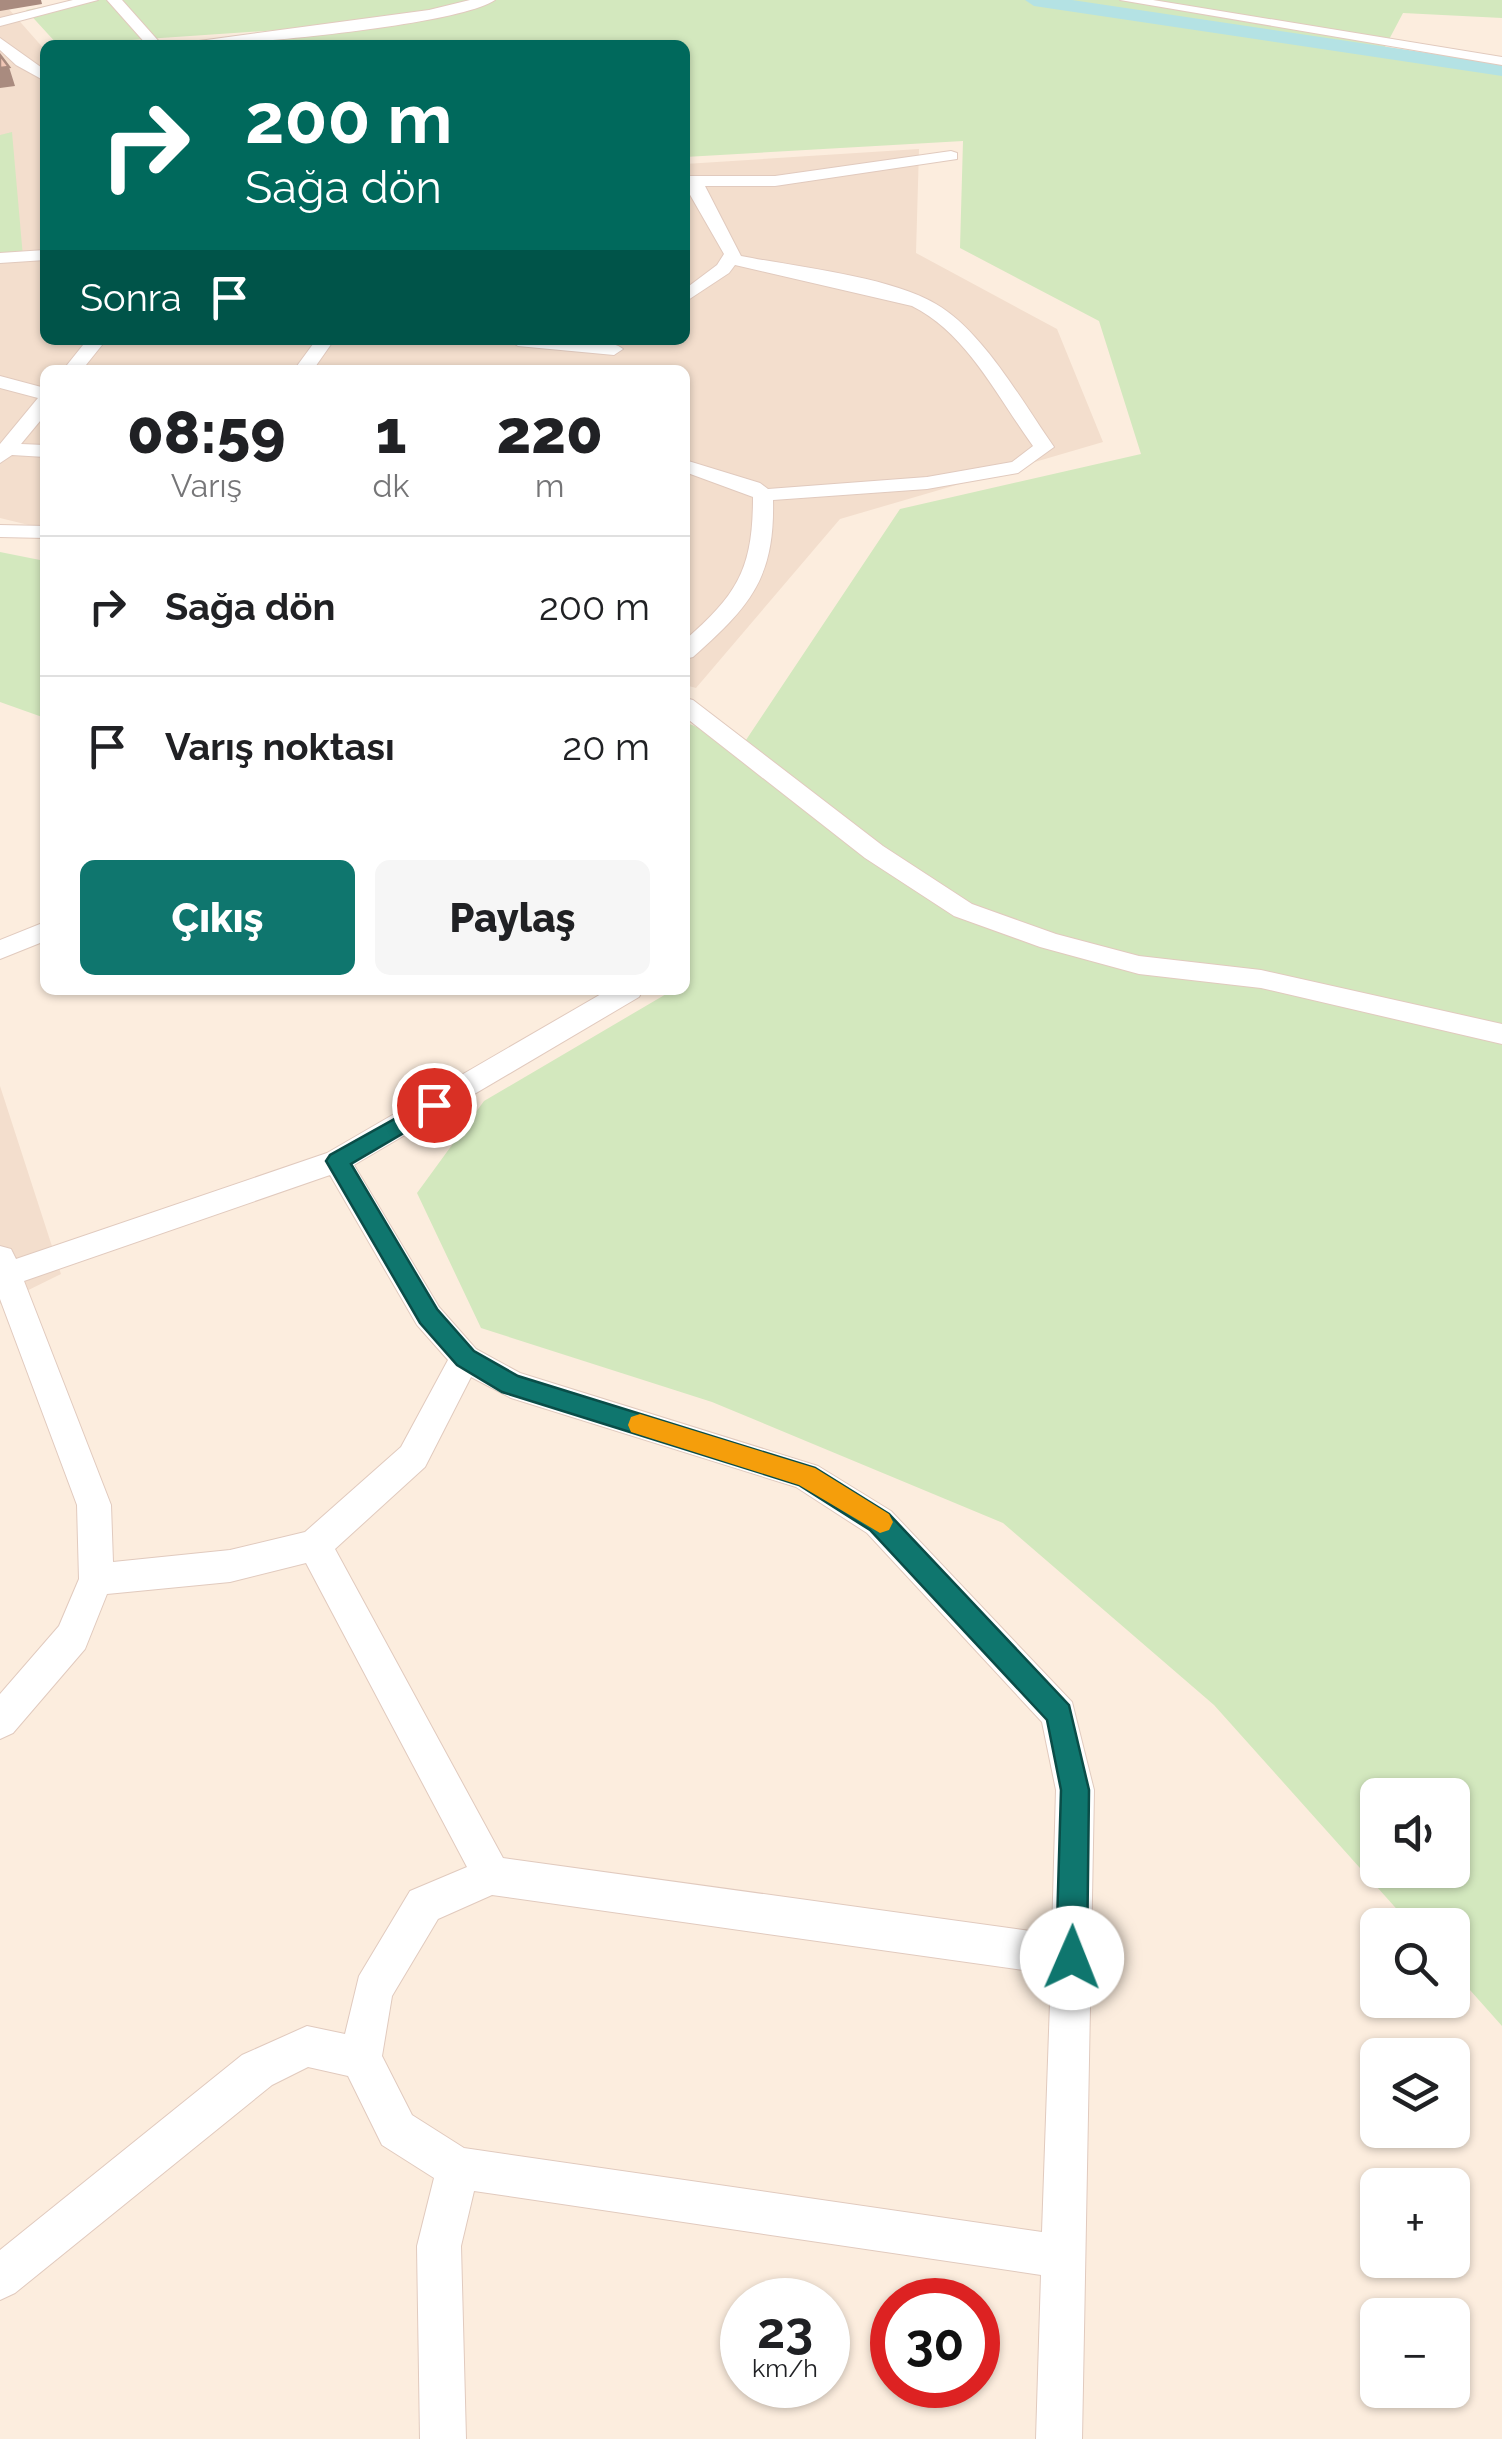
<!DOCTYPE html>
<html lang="tr">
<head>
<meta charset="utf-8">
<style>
  :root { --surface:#fff; --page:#f6f6f6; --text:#202124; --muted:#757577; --line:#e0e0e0; --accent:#0f766e }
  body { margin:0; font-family:Raleway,sans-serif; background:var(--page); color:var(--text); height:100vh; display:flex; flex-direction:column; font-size:38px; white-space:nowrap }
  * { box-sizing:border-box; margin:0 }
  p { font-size:32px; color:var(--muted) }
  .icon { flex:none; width:55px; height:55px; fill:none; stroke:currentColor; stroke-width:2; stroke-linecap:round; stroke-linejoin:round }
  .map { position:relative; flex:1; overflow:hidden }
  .drawer { position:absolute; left:40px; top:365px; width:650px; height:630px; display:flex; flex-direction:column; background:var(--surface); border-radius:15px; box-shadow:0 2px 8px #0004 }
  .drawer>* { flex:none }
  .guide { position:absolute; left:40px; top:40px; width:650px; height:305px; border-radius:15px; box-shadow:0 2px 8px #0004; background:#00695c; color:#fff; overflow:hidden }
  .tools { position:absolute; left:1360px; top:1778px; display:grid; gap:20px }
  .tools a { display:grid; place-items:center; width:110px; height:110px; border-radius:15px; background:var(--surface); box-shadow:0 2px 8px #0004; font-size:50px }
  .speed { position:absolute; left:720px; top:2278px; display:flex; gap:20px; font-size:50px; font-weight:700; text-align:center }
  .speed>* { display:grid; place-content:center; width:130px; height:130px; border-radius:50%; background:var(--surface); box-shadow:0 2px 8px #0004; line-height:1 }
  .speed small { font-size:25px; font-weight:400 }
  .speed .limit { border:15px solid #d22; background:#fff; color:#111 }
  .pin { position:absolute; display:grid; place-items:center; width:85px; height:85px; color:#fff; margin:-42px; border:5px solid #fff; border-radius:50%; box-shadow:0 2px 10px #0007 }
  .me { position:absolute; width:110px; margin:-55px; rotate:1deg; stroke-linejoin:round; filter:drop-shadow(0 0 8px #0008) }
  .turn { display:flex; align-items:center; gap:35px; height:210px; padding:0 40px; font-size:45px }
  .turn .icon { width:130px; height:130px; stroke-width:2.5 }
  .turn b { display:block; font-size:70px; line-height:85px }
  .then { display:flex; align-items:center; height:95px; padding:0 40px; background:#0003; gap:20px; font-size:38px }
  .eta { display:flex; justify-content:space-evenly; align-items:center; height:170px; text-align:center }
  .eta b { font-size:60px; font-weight:800; line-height:70px }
  .primary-button { display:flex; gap:20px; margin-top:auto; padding:20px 40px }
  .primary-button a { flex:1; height:115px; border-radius:15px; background:var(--accent); color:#fff; font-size:40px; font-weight:800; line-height:115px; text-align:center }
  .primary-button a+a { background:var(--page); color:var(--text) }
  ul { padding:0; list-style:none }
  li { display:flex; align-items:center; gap:30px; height:140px; padding:0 40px; border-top:2px solid var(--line) }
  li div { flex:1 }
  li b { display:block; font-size:38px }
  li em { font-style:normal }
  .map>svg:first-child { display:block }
</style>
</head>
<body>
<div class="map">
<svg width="1502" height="2439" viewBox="0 0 1502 2439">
  <rect width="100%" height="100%" fill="#fcedde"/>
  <!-- residential -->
  <path fill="#f3decd" d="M0,0H41L7,7L45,50V340H685V164L919,149L916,253L1057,329L1103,442L840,519L696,688L685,685V370H45V529L0,518Z
    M0,1086L61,1274L0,1304Z"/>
  <!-- green -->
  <path fill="#d3e8be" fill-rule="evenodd" d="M78,0H1502V18L1403,13L1384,49L1502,72V2026L1453,1971L1452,1925H1411L1214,1705L1003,1523L712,1402L481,1328L417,1193L484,1101L673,990H685V722L742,746L900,509L1141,454L1099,321L960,248L963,141L685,157V45H279L278,30L58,45L26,10ZM1378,1795H1452V1870H1378Z
    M12,132L23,257L0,264V135Z
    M0,552L45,561V718L0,702Z"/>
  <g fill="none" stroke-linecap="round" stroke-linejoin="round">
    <!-- canal -->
    <path fill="#b4e2e4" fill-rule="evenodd" d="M1025,0H1072L1502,64V76L1034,6Z"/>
    <!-- street casing -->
    <g stroke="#e1cabe" stroke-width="2">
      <path id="street" d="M73,0H98L0,26V18Z
        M107,0H122L162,45H147Z
        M470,0H495C458,25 244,45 192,45L199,41L429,10Z
        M1120,0H1153L1502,57V65Z
        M0,38L45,70V81L16,65L0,50Z
        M951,151L957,153V159L775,186H705L741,256C796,267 888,276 936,304C983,331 1023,403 1054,447L1018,473L927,489L773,500C775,579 749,607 693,657L685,659V640C738,594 753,568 753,497L685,472V460L760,483L768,489L927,477L1012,462L1033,446C998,398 967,333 912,306L735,265L729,273L685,302V289L717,265L724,254L685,186V176H775Z
        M45,250V260L0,263V253Z
        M87,340H106L82,370H63Z
        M316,340H334L313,370H294Z
        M509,340C536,340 603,333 623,349L614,355L518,346Z
        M0,376L45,388V415L21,444L45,445V457L12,455L0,463V444L38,398L0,388Z
        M0,525L45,526V538L0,537Z
        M685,698L693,700L883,846L972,904L1056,934L1139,956L1261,970L1502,1024V1044L1261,988L1139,974L1040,947L954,916L865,858L685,717Z
        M45,922V941L0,959V940Z
        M608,990H643L639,997L354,1165L439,1307L476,1349L520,1373L818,1466L891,1511L1072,1702L1094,1790L1082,2439H1036L1041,2275L474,2191L461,2246L466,2439H420L417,2246L434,2178L382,2145L348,2076L308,2067L272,2085L15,2293L0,2300V2250L242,2055L307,2026L345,2034L359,1976L410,1891L467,1867L306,1563L230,1582L107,1594L85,1649L13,1733L0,1739V1694L59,1626L79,1579L77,1505L0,1299V1246L11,1249L16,1259L327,1153ZM330,1175L417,1325L448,1360L401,1447L305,1532L230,1550L113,1562L111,1505L24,1281ZM471,1377L511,1398L796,1487L867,1533L1042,1722L1056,1790L1052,1934L503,1858L335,1549L425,1467ZM492,1895L1051,1974L1042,2232L464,2148L412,2115L382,2056L392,1996L438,1919Z"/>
    </g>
    <!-- street -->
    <use href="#street" fill="#fff" fill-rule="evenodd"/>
  </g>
  <!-- shaded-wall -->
  <path fill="#a98b7f" d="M0,0H41L42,4L0,11Z
    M9,67L15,86L0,88V68Z"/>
  <!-- building -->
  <path fill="#f1c7b6" stroke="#a98b7f" stroke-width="2.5" d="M0,55L9,67L0,68Z"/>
  <!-- route -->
  <path fill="#0f766e" stroke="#0a4d48" stroke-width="2.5" d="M434,1097L441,1100L445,1105L441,1111L351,1164L437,1309L474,1351L518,1376L815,1468L889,1514L1069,1705L1089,1790L1087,1958L1082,1968L1072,1973L1061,1968L1056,1958L1061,1790L1047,1720L870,1530L799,1485L502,1392L457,1365L420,1323L326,1161L330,1155Z"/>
  <!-- slow -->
  <path fill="#f59e0b" d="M640,1414L815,1468L889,1514L893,1522L889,1530L880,1533L799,1485L631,1432L628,1425L631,1417Z"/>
</svg>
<div class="tools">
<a><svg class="icon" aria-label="sound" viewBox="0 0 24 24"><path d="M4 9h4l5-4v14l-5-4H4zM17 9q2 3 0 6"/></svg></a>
<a><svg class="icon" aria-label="search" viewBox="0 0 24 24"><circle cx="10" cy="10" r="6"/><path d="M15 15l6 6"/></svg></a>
<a><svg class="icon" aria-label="layers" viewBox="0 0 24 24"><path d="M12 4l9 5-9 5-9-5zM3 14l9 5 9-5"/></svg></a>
<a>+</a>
<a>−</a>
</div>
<div class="speed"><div>23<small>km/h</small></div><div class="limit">30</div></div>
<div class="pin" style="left:434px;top:1105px;background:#d93025"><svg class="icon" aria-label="arrive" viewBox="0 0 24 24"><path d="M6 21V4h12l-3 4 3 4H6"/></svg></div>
<svg class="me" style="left:1072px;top:1958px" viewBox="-20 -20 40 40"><circle r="19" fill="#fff"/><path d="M0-13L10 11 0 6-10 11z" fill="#0f766e"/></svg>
<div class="guide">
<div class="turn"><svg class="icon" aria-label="right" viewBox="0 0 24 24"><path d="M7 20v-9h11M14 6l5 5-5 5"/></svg><div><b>200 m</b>Sağa dön</div></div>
<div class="then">Sonra<svg class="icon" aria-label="arrive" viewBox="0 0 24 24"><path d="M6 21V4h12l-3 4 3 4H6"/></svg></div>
</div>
<section class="drawer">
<div class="eta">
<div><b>08:59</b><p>Varış</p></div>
<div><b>1</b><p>dk</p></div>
<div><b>220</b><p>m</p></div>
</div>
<ul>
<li><svg class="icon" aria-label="right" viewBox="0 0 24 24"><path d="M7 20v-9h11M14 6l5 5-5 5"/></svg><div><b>Sağa dön</b></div><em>200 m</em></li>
<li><svg class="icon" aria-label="arrive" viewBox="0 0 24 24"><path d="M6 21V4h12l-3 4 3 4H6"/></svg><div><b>Varış noktası</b></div><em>20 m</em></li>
</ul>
<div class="primary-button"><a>Çıkış</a><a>Paylaş</a></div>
</section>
</div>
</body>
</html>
